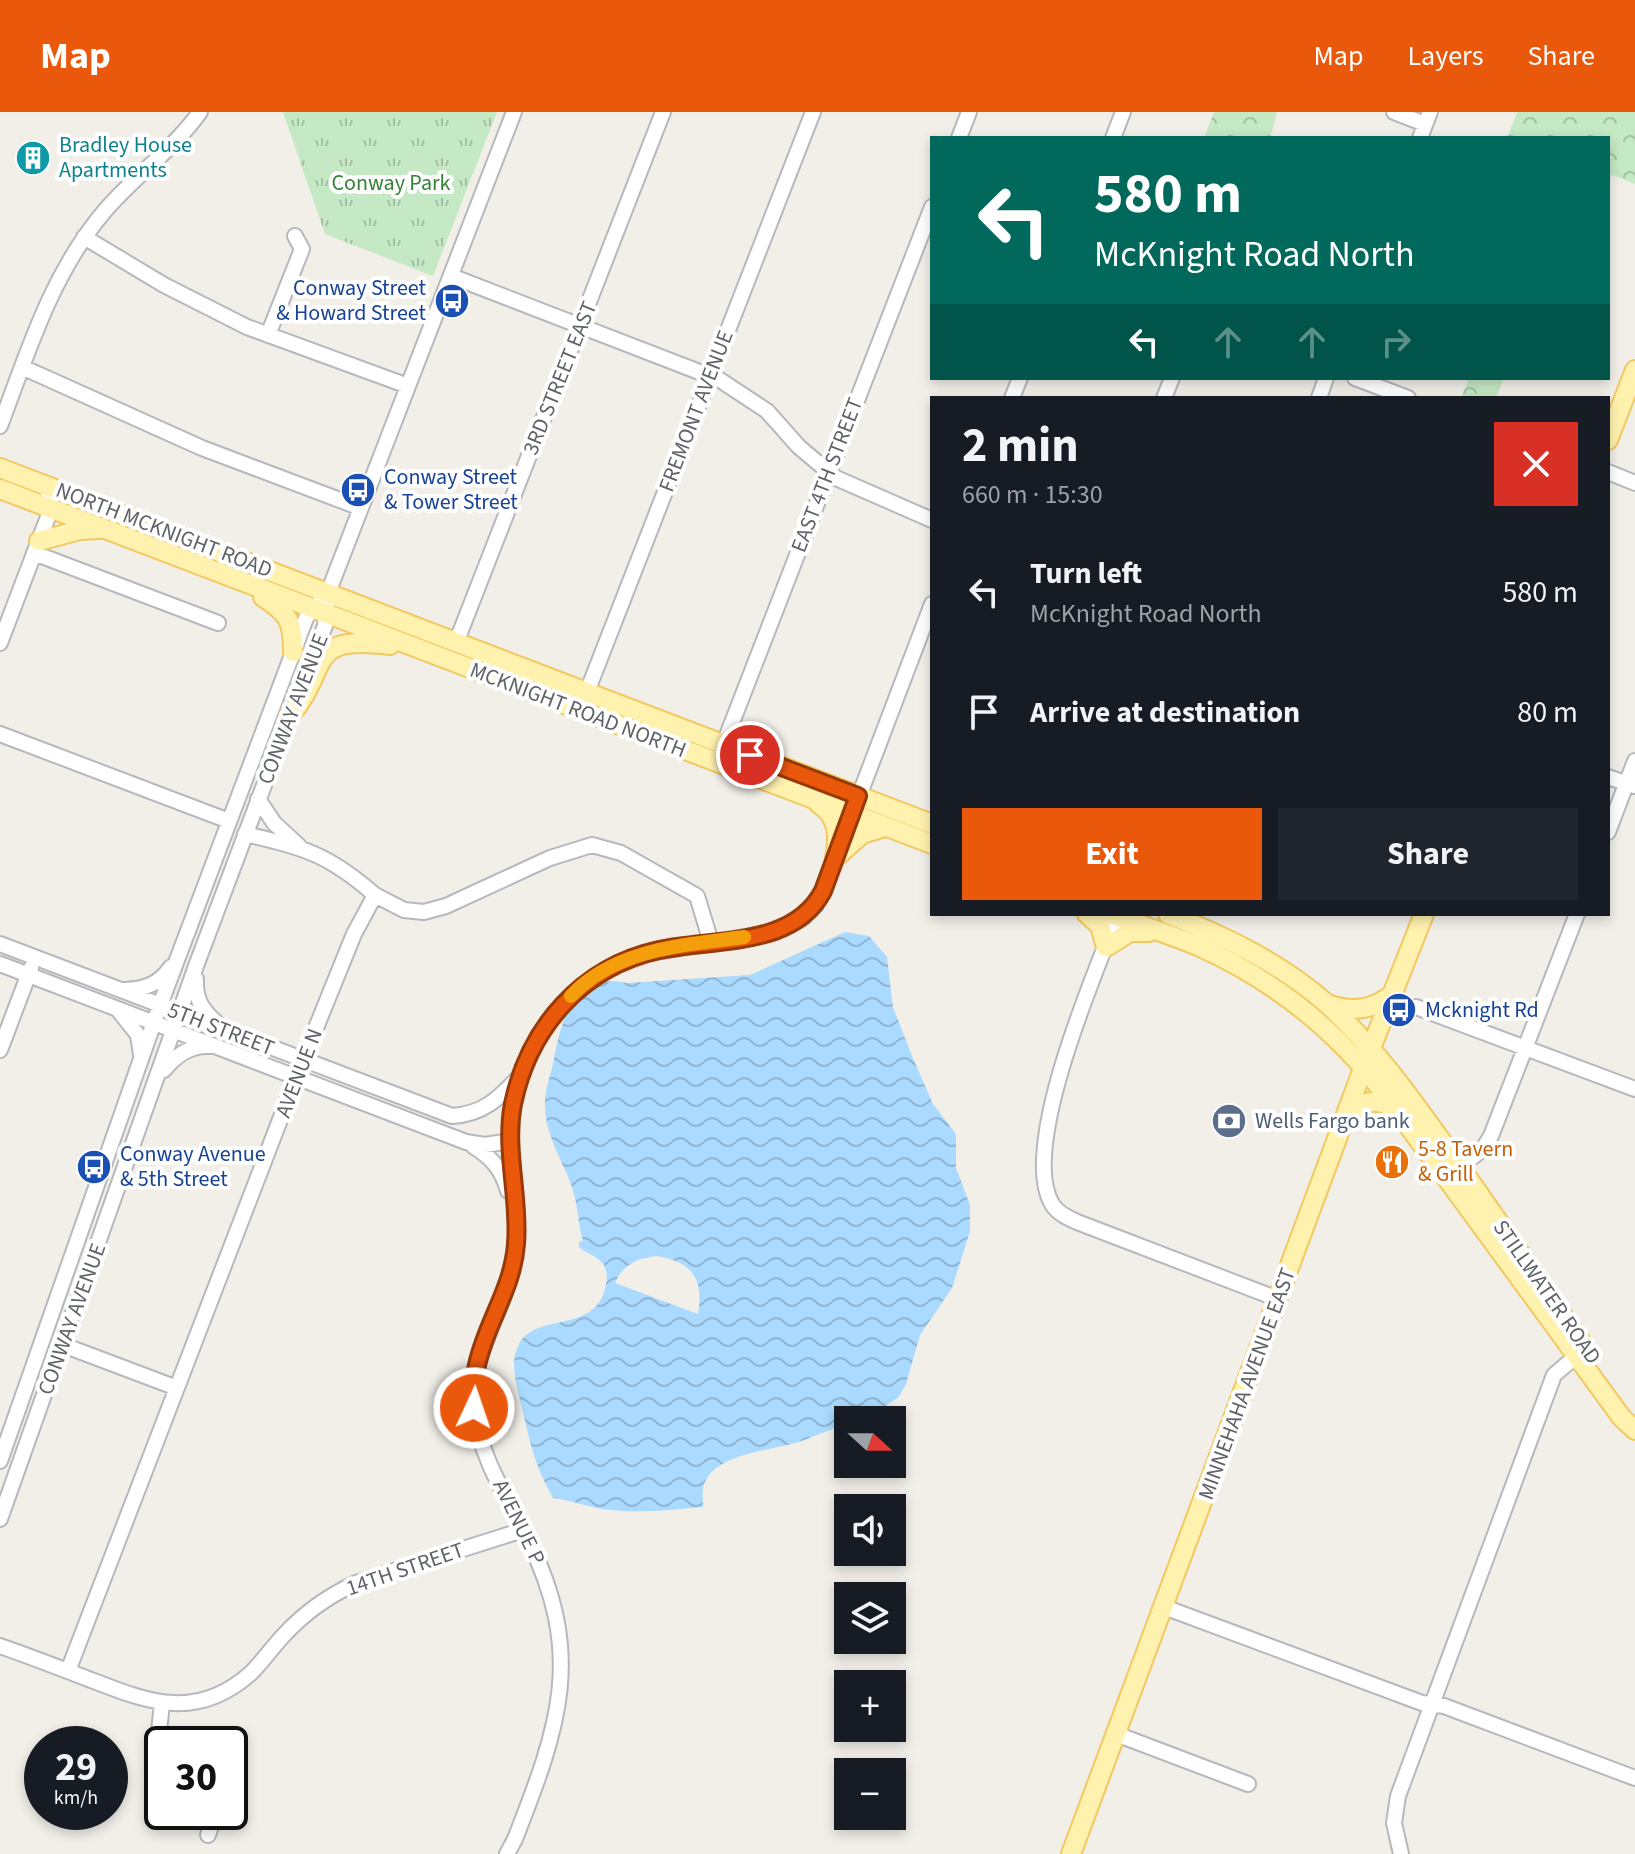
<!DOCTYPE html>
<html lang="en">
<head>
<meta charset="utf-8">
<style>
  :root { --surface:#171b24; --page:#20242c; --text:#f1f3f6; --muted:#9ea1a6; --accent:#ea580c }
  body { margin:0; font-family:"Source Sans 3",sans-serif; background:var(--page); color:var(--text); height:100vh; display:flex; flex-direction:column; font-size:30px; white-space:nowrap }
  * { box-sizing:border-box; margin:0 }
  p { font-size:26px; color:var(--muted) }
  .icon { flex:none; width:44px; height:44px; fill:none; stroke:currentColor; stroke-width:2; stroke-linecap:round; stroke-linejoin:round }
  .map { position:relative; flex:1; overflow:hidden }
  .panel { position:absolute; left:930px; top:284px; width:680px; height:520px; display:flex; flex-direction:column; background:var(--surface); border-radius:0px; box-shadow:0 4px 12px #0003 }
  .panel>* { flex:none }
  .hud { position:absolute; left:930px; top:24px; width:680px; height:244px; border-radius:0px; box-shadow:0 4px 12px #0003; background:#00695c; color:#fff; overflow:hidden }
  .needle { width:52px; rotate:111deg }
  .tools { position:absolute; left:834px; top:1294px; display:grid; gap:16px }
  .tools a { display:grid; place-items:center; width:72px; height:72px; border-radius:0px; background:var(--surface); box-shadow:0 4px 12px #0003; font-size:40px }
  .speed { position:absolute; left:24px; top:1614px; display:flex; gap:16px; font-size:40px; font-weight:700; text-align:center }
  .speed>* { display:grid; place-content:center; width:104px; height:104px; border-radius:50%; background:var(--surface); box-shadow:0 4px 12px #0003; line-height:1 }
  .speed small { font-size:20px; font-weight:400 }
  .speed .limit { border:4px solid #111; border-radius:12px; background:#fff; color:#111 }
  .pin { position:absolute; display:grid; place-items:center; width:68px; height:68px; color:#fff; margin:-34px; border:4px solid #fff; border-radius:50%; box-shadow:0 2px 8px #0007 }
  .me { position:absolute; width:88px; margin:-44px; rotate:3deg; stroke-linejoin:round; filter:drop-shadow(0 0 6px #0008) }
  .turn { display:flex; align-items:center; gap:28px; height:168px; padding:0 32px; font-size:36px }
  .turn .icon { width:104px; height:104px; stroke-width:2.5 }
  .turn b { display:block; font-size:56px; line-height:68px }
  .lanes { display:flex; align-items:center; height:76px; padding:0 32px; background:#0003; justify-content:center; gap:40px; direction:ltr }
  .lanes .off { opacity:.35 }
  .round { display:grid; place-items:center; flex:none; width:84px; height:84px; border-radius:0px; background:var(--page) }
  .head { display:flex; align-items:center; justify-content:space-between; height:136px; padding:0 32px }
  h1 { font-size:48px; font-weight:700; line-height:60px }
  .button { display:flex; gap:16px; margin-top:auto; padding:16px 32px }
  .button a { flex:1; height:92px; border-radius:0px; background:var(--accent); color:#fff; font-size:32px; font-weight:700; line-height:92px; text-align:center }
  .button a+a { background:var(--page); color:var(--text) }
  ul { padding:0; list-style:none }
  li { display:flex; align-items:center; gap:24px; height:120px; padding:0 32px }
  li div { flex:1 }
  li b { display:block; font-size:30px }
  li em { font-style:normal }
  header { display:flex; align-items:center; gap:48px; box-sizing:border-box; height:112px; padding:0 40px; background:var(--accent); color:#fff }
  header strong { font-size:38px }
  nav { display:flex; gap:44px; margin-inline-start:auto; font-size:28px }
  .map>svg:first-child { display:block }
</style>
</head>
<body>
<header>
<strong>Map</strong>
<nav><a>Map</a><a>Layers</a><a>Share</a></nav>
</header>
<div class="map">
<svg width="1635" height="1742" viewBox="0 0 1635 1742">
  <defs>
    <pattern id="forest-crowns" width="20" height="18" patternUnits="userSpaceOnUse" patternTransform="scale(2)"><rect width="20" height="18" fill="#c5e8c5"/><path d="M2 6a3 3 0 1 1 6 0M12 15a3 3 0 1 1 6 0" fill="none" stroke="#a3c0a4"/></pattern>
    <pattern id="park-tufts" width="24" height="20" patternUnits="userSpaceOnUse" patternTransform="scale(2)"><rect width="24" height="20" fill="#c5e8c5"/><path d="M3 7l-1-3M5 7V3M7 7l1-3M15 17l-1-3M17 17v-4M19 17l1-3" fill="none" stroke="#a3c0a4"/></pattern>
    <pattern id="water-waves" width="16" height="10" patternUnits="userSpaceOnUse" patternTransform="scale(2)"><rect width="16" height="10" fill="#aadaff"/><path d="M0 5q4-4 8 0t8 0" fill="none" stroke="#8eb4d2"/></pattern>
  </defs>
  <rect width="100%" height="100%" fill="#f1efe8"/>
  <!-- forest -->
  <path fill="url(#forest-crowns)" d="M1214,0H1277L1270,26H1204Z
    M1517,0H1635V72L1612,63L1608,71V26H1507Z
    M1469,266H1504L1496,286H1461Z"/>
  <!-- park -->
  <path fill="url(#park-tufts)" d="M283,0H497L433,164L325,122Z"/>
  <!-- water -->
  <path fill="url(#water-waves)" fill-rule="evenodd" d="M845,820L869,824L887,845L893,895L912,944L933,992L956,1022V1056L970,1093V1119L952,1176L920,1223L906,1272L899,1285L864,1308H848V1312C829,1317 812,1326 795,1331C768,1339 710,1342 703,1376C702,1382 703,1389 703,1395C669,1398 637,1402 602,1397C585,1394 570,1388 553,1386C532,1348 530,1328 520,1288C516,1272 510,1250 518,1234C534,1199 593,1223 605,1177C607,1169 608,1160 604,1153C599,1145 586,1141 579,1135V1130L583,1129C578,1112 578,1093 572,1075C563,1049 545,1023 545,994C544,981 550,965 553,952C561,909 572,859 627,871L750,863ZM657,1144C692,1150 704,1166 698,1202L615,1171C623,1153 636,1146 657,1144Z"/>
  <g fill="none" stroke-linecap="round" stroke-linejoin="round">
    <!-- minor casing -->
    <g stroke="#b5b8bc" stroke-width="18">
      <path id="minor" d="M1394,0L1425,12
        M959,26L969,0
        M1113,26L1123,0
        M1420,26L1430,0
        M84,125L164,173L247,215L408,274
        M451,164L720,268L767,299L799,335L836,366L932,408
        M268,223L302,137L295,124
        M22,255L202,336L361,396
        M1355,266L1408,286
        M1012,286L1020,266
        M1164,286L1172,266
        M1319,286L1326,266
        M0,314C28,240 51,163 103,101C133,65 172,39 200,0
        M1608,360L1635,371
        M34,441L218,511
        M0,531L51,397L50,382L42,372
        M456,531L663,0
        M305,564L325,514L328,481L514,0
        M580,598L813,0
        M0,622L229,709
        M721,639L932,95
        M1608,665L1634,674
        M258,687L274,711L299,734
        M1608,720L1635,649
        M245,722C305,736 328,742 375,783
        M1118,802C1095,861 1019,1036 1052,1092C1057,1101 1068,1106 1077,1110L1278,1187
        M0,832L452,1004C484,1002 499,986 520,964
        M0,852L466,1030L485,1033L511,1029
        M196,867C195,889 203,899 219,913
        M125,878C146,877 159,872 171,855
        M1416,895L1635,977
        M119,899L138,923L141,943
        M0,938L31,856
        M164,958C176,943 190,933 210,934
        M473,1034C492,1046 502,1057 508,1079
        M1452,1060L1482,1038L1491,1024L1577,802
        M63,1233L177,1276
        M0,1349L160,893L306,506L318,492
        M0,1407L196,854L292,599
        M1164,1495L1422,1591L1444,1594L1635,1666
        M0,1534C29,1544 57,1555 86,1566C146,1589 195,1611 251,1561C262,1550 272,1536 283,1524C304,1501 328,1484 356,1471L523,1418
        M68,1559L303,948L354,822L375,783L404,798L424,800L446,794L550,746L592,733L621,741L697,784L711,830
        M162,1591L156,1648L162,1660
        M1116,1622L1248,1672
        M208,1723L212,1711L210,1700
        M507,1742L515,1727C560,1612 585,1542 527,1425C506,1385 479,1342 474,1297C469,1244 503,1202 513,1152C522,1113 512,1071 511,1031C508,947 563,867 643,842L776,820L803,806L816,793L823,779L932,492
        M1401,1742L1394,1711L1398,1684L1554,1263L1582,1239"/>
    </g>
    <!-- major casing -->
    <g stroke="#f2c960" stroke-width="22">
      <path id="major" d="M1608,328L1635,258
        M0,356L932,712
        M0,377L932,732
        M39,429L80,418L99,417
        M263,485C289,502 293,509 293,540
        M289,605C332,555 303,522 390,533
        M819,692C839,705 839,725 835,746
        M835,746L862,722L885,715
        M1087,802L1100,814L1106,835L1130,820H1149
        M1111,802C1140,813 1169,822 1198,834C1274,868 1338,919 1388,986L1622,1306L1635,1318
        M1168,802C1225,824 1280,851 1326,891C1375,935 1412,988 1450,1041C1495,1104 1538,1168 1582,1231
        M1330,893C1355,901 1374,897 1394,881
        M1348,1006C1362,987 1374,986 1395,996
        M1071,1742L1364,954L1424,802"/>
    </g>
    <!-- minor -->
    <use href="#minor" stroke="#fff" stroke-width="14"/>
    <!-- major -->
    <use href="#major" stroke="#fff2af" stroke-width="18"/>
  </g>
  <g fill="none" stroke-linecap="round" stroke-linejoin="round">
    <!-- route casing -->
    <g stroke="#983908" stroke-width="20">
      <path id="route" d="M474,1296C474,1281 474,1267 477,1253C486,1211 513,1176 516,1132C520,1086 504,1038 513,992C529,915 582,855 659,838C715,826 793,836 823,779L858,684L750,643"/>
    </g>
    <!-- route -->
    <use href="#route" stroke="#ea580c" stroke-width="14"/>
    <!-- slow -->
    <path stroke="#f59e0b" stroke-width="14" d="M571,884C615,837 684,833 744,825"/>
  </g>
  <!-- icons -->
  <defs>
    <g id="building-disc" transform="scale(1.8)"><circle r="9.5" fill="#0f9aa8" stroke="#fff"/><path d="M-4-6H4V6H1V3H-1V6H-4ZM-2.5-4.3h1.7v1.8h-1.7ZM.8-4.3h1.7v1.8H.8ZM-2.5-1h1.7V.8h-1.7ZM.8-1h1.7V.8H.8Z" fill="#fff"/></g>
    <g id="bus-disc" transform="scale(1.8)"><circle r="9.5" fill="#1a4fb4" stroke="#fff"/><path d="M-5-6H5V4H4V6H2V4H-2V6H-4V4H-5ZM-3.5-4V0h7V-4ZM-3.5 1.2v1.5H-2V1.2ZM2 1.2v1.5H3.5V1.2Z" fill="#fff"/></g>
    <g id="bank-disc" transform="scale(1.8)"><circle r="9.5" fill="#5c6f8a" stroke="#fff"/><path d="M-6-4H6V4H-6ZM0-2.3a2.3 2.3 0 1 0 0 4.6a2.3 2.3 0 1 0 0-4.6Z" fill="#fff"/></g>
    <g id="restaurant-disc" transform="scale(1.8)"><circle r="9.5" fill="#e8710a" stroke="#fff"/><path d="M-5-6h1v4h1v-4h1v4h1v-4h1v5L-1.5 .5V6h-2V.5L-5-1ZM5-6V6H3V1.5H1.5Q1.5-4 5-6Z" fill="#fff"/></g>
  </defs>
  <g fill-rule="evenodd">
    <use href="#building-disc" x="33" y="46"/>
    <use href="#bus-disc" x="452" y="189"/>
    <use href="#bus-disc" x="358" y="378"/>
    <use href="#bus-disc" x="1399" y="898"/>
    <use href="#bank-disc" x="1229" y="1009"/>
    <use href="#restaurant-disc" x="1392" y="1050"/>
    <use href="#bus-disc" x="94" y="1055"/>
  </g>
  <g text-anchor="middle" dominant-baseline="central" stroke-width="8" stroke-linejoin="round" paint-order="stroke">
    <!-- culture labels -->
    <g font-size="22" fill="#0d838f" stroke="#fff" text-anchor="start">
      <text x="59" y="33">Bradley House<tspan x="59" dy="25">Apartments</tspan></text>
    </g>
    <!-- park labels -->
    <g font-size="22" fill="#348238" stroke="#fff">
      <text x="391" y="71">Conway Park</text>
    </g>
    <!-- transit labels -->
    <g font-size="22" fill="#164399" stroke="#fff" text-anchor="start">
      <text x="426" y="176" text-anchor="end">Conway Street<tspan x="426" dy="25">&amp; Howard Street</tspan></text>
      <text x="384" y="365">Conway Street<tspan x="384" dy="25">&amp; Tower Street</tspan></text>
      <text x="1425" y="898">Mcknight Rd</text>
      <text x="120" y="1042">Conway Avenue<tspan x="120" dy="25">&amp; 5th Street</tspan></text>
    </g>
    <!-- street labels -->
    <g font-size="22" fill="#5f6368" stroke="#fff">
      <text transform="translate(560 266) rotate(-68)">3RD STREET EAST</text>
      <text transform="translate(696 299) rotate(-69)">FREMONT AVENUE</text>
      <text transform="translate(827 363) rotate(-69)">EAST 4TH STREET</text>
      <text transform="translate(164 418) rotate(21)">NORTH MCKNIGHT ROAD</text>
      <text transform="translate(293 597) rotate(-69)">CONWAY AVENUE</text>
      <text transform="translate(578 598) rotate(21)">MCKNIGHT ROAD NORTH</text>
      <text transform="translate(221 917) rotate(21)">5TH STREET</text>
      <text transform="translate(299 961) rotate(-69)">AVENUE N</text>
      <text transform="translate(1547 1180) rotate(55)">STILLWATER ROAD</text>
      <text transform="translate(72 1207) rotate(-70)">CONWAY AVENUE</text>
      <text transform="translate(1247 1272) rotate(-70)">MINNEHAHA AVENUE EAST</text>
      <text transform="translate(519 1410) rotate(64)">AVENUE P</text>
      <text transform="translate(405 1457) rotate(-19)">14TH STREET</text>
    </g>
    <!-- service labels -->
    <g font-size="22" fill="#4e5e75" stroke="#fff" text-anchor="start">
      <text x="1255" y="1009">Wells Fargo bank</text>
    </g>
    <!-- food labels -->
    <g font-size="22" fill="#c56008" stroke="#fff" text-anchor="start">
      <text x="1418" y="1037">5-8 Tavern<tspan x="1418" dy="25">&amp; Grill</tspan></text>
    </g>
  </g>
</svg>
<div class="tools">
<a><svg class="needle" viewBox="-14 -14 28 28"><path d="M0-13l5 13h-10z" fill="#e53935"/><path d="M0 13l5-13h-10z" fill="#9ea1a6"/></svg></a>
<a><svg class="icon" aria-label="sound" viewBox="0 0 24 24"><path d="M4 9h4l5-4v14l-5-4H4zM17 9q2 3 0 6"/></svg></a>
<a><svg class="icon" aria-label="layers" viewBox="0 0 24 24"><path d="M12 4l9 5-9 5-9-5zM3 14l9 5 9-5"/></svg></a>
<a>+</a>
<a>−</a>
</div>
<div class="speed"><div>29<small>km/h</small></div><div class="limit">30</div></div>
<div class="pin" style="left:750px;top:643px;background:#d93025"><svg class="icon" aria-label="arrive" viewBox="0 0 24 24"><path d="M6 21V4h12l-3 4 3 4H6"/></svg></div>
<svg class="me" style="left:474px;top:1296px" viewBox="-20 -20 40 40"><circle r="17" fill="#ea580c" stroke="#fff" stroke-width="3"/><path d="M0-11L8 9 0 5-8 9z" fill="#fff"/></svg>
<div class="hud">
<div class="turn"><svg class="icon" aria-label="left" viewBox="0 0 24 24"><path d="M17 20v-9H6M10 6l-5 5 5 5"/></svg><div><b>580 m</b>McKnight Road North</div></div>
<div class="lanes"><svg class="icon" aria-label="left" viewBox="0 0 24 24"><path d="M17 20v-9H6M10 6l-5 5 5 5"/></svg><svg class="icon off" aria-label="ahead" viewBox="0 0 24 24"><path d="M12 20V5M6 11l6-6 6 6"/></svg><svg class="icon off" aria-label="ahead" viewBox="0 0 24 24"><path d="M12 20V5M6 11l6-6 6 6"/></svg><svg class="icon off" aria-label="right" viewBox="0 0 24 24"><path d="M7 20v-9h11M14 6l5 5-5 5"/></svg></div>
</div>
<section class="panel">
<div class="head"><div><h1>2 min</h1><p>660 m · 15:30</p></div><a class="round" style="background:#d93025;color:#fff"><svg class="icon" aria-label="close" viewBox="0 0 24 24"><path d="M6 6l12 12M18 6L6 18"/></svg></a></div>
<ul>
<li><svg class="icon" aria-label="left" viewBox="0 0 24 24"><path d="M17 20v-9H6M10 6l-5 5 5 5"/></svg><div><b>Turn left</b><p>McKnight Road North</p></div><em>580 m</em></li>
<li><svg class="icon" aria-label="arrive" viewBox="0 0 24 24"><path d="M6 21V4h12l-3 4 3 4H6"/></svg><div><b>Arrive at destination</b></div><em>80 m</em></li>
</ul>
<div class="button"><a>Exit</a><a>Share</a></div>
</section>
</div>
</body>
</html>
